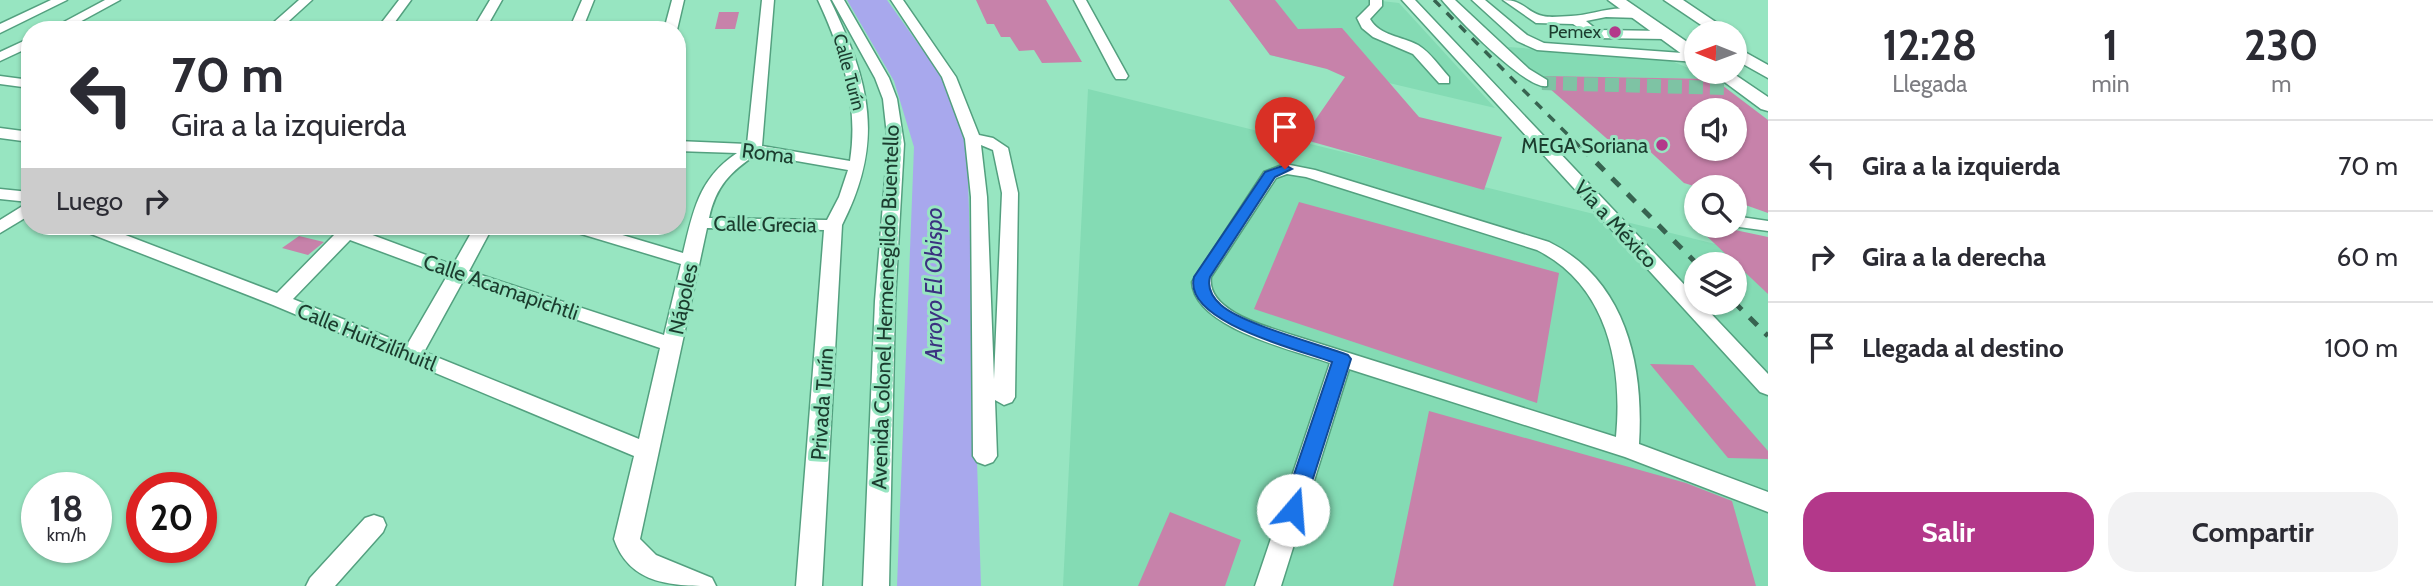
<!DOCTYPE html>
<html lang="es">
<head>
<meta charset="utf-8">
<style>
  :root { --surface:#fff; --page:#f2f2f3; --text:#2b2b33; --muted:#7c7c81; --line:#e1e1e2; --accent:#b3388a }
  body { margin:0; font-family:Cabin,sans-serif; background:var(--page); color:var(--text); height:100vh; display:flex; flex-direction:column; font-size:26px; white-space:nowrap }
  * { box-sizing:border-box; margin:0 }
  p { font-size:23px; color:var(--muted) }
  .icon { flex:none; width:38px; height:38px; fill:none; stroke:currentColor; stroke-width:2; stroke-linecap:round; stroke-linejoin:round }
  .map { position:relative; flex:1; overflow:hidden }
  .sheet { display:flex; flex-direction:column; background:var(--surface); width:665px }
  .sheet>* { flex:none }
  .top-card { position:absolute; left:21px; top:21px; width:665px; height:214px; border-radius:28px; box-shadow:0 2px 5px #0004; background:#fff; color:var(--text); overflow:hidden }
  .needle { width:46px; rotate:271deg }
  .fabs { position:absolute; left:1684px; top:21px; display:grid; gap:14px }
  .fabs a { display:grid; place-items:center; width:63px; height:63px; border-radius:50%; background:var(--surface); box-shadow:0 2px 5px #0004; font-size:35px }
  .speed { position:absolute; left:21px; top:472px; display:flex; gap:14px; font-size:35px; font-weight:700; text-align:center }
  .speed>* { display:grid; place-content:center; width:91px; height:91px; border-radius:50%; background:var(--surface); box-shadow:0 2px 5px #0004; line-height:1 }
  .speed small { font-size:18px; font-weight:400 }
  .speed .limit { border:10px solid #d22; background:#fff; color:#111 }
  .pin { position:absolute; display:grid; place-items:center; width:60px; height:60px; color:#fff; margin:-72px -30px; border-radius:50% 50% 50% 0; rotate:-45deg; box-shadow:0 0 7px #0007 }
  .pin .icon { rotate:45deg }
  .me { position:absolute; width:77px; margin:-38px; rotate:18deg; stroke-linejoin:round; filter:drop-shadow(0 0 5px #0008) }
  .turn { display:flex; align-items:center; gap:24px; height:147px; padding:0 35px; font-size:32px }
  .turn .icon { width:91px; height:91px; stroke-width:2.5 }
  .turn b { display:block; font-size:49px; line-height:60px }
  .then { display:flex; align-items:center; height:66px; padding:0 35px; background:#0003; gap:14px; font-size:26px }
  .eta { display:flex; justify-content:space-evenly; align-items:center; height:119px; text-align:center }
  .eta b { font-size:42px; font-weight:800; line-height:49px }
  .button { display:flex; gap:14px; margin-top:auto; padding:14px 35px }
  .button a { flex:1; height:80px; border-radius:28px; background:var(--accent); color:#fff; font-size:28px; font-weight:800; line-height:80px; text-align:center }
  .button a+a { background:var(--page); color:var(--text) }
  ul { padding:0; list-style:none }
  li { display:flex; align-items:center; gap:21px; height:91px; padding:0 35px; border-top:2px solid var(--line) }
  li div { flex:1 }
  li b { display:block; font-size:26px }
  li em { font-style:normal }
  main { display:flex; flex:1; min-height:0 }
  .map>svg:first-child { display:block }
</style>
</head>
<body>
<main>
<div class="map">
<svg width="1768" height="586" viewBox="0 0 1768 586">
  <rect width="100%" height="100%" fill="#97e5c1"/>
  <!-- built -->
  <path fill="#84dbb4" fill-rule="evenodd" d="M1230,0H1373L1399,3L1495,108L1270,55Z
    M1508,47L1667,59L1714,79L1536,76Z
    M1088,89L1768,257V586H1063ZM1696,264H1734V303H1696Z"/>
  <!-- water -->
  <path fill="#a8a8ed" d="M847,0H887L942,77L967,148L981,586H897L914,147L894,81Z"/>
  <!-- building -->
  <path fill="#c782aa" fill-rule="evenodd" d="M976,0H1046L1082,62L1042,63L1034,50L1019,51L1010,37H1001L994,24H987Z
    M1229,0H1275L1298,29L1342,28L1419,117L1502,137L1484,190L1302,139L1345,77L1327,69L1270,55Z
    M719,12H739L735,29H715Z
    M1545,76L1714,79L1768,120V213L1734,201V187H1697L1684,183L1643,145L1613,144L1549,88L1550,80ZM1696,110H1734V149H1696Z
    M1299,202L1559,273L1537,403L1254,309Z
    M1696,226H1716L1768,237V294Z
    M299,236L324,242L308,255L282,248Z
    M1650,364L1693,365L1768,451V459L1728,458Z
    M1429,411L1686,483L1732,501L1756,586H1393Z
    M1170,512L1241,540L1225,586H1138Z"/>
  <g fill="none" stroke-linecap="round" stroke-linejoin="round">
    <!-- minor-tunnel -->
    <path stroke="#7ec3a4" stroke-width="14" stroke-dasharray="14 7" stroke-linecap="butt" d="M1542,83L1726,88"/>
    <!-- minor casing -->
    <g stroke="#53a07f" stroke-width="3">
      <path id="minor" d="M51,0H67L0,33V24Z
        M105,0H120L65,30H49Z
        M299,0H312L279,30H265Z
        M399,0H411L389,30H376Z
        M490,0H502L485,30H472Z
        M582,0H594L582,30H569Z
        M672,0H684L677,30H664Z
        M762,0H774L762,146L850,161C859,103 842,52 818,0H830C870,82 885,141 842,225L822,586H796L824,230L707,228L640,539L656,555L712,578L716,586C675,586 630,586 614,539L634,456L273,305L81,230L78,226H102L277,293L335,234L324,230L321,226H362L359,230L453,265L475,226H493L469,271L664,335L681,264L568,230L565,226H592L683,253C693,212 698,179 737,153L677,151V141L747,144ZM757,154L848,170L839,197L827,220L709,218C716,186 730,172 757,154ZM350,240L447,276L407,345L293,299ZM463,281L660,348L639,439L424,352Z
        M832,0H844L889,78L897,99L904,144L895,301L889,586H863L875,301L888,144L883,99L875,78Z
        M891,0H903L956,77L979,135L993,138L1008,148L1018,193L1015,397L1012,402L1004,405L995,400L997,456L993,462L985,465L977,462L973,456L971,197L965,139L942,77ZM981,145L993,150L1002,193L994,379L987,197Z
        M1074,0H1086L1128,76L1126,79H1116L1114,76Z
        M1370,0H1382V6L1370,19C1380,36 1401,36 1418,45C1431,53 1439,66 1449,77V83H1439L1413,54L1373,37L1362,28L1357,18L1370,5Z
        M1402,0H1415L1696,297V303H1701L1768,374V395L1760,392Z
        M1442,0H1455L1529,69L1547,80V86C1526,90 1457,18 1442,0Z
        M1472,0H1485L1527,35L1544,43L1696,54V62L1537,50L1517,41Z
        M1503,0C1524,0 1526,12 1543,16C1551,18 1563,16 1571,16C1593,16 1623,0 1642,15L1640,18L1606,17L1586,21L1597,30L1666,31L1673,35L1666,39L1594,38L1573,24L1536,23Z
        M30,38V47L0,61V52Z
        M0,76L30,80V88L0,84Z
        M0,128L30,132V142L0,138Z
        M1285,164L1315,170L1549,242C1626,280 1644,365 1639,444L1768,492V512L1625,457L1349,369L1281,586H1255L1330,363C1294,350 1194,328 1192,282L1264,172ZM1287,174L1306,177L1537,250C1607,285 1623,364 1616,437L1295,336C1269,327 1206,312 1211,277L1276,178Z
        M0,189L30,192V215L0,233V220L29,202L0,199Z
        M1734,216L1768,221V231L1732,226H1734Z
        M374,515L383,518L386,525L383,532L335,586H306L310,578L365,518Z"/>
    </g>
    <!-- major casing -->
    <g stroke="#53a07f" stroke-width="3">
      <path id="major" d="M1608,0H1626L1696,48V61L1690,60Z
        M1664,0H1683L1732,33H1713Z
        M1734,46L1768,65V78L1734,59Z
        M1711,72H1731L1768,97V111L1761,109Z"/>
    </g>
    <!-- minor -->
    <use href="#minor" fill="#fff" fill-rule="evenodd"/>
    <!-- major -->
    <use href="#major" fill="#fff" fill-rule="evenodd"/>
    <!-- rail-far1 -->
    <path stroke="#376350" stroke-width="3.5" stroke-dasharray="9 9" stroke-linecap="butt" d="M1434,0L1582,149"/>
    <!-- rail -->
    <path stroke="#376350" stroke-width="5" stroke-dasharray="11 11" stroke-linecap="butt" d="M1581,147L1697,264
      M1734,302L1768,336"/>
  </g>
  <!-- route -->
  <path fill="#1a73e8" stroke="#114b97" stroke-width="2" d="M1285,165L1292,169L1275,177L1210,277C1207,288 1212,297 1221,305C1242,324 1318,344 1348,355L1351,359L1303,510L1300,516L1293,519L1285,516L1282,510L1332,362C1300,350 1182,322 1194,277L1265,172Z"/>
  <!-- markers -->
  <g fill="#b3388a" stroke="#97e5c1" stroke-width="2.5">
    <circle cx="1615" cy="32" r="7"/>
    <circle cx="1662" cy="145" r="7"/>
  </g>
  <g text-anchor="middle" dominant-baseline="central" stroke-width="6" stroke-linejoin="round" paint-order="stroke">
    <!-- far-poi labels -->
    <g font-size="18" fill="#1b3c2e" stroke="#97e5c1" text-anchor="end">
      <text x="1601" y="32">Pemex</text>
    </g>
    <!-- far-street labels -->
    <g font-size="18" fill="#1b3c2e" stroke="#97e5c1">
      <text transform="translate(849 72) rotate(75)">Calle Turín</text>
    </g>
    <!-- poi labels -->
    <g font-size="21" fill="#1b3c2e" stroke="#97e5c1" text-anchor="end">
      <text x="1648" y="145">MEGA Soriana</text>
    </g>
    <!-- street labels -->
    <g font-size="21" fill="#1b3c2e" stroke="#97e5c1">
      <text transform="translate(768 153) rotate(7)">Roma</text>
      <text transform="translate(765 224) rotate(1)">Calle Grecia</text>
      <text transform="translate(1616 224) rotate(47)">Vía a México</text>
      <text transform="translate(501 287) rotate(19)">Calle Acamapichtli</text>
      <text transform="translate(683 299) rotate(-78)">Nápoles</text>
      <text transform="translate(885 307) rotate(-88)">Avenida Colonel Hermenegildo Buentello</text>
      <text transform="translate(367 337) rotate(22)">Calle Huitzilíhuitl</text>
      <text transform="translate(822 404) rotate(-86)">Privada Turín</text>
    </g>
    <!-- water labels -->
    <g font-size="23" font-style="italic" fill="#3b3180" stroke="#97e5c1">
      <text transform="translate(934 284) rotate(-90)">Arroyo El Obispo</text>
    </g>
  </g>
</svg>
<div class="fabs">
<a><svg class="needle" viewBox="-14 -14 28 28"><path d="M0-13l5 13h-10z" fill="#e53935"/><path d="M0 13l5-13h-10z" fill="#7c7c81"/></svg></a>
<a><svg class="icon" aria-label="sound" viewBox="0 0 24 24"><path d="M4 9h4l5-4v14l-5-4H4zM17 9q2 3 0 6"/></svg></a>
<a><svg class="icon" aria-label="search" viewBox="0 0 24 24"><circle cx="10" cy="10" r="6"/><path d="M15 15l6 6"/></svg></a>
<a><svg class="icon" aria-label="layers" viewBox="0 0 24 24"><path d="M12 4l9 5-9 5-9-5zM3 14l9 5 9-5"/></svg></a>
</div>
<div class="speed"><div>18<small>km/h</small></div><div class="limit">20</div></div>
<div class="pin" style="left:1285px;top:169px;background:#d93025"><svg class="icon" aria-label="arrive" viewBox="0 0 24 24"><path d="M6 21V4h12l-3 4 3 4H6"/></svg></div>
<svg class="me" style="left:1293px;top:510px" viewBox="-20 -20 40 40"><circle r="19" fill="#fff"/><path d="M0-13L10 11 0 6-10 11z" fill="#1a73e8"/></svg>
<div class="top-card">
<div class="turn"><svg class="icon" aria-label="left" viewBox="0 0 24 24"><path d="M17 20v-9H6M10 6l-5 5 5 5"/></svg><div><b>70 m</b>Gira a la izquierda</div></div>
<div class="then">Luego<svg class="icon" aria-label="right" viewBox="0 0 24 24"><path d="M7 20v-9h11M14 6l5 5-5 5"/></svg></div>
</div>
</div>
<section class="sheet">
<div class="eta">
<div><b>12:28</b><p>Llegada</p></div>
<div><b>1</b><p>min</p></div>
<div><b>230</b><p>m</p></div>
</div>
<ul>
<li><svg class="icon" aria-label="left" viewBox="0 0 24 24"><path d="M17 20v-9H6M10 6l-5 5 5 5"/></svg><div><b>Gira a la izquierda</b></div><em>70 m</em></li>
<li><svg class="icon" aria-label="right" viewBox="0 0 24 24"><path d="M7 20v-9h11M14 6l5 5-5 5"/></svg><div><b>Gira a la derecha</b></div><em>60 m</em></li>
<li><svg class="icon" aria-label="arrive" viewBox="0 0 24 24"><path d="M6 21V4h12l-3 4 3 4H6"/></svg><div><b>Llegada al destino</b></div><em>100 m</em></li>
</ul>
<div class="button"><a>Salir</a><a>Compartir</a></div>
</section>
</main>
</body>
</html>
